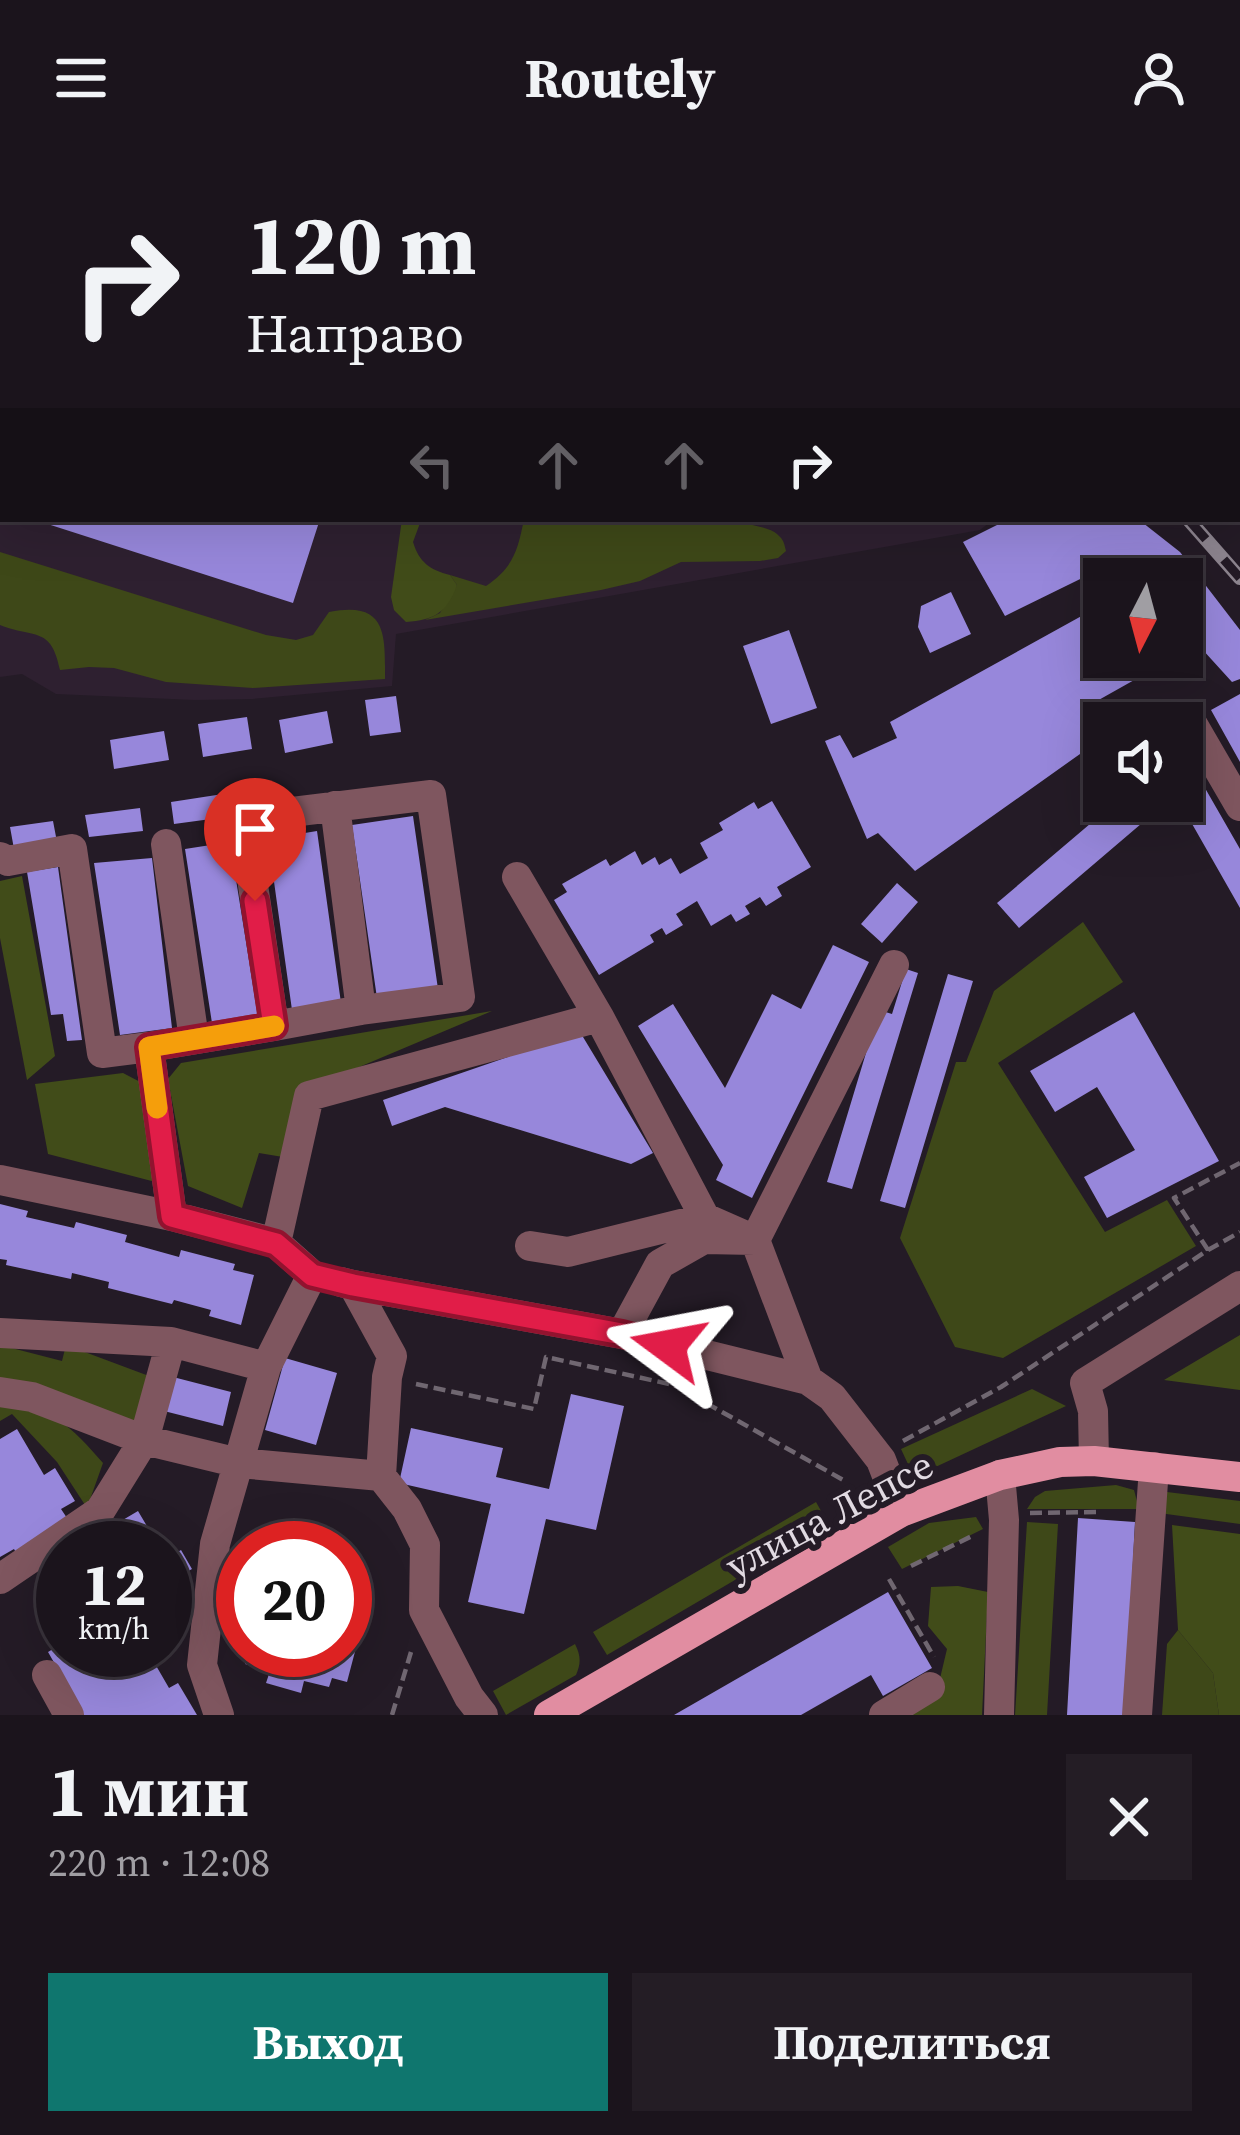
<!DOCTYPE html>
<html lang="ru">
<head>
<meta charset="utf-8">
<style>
  :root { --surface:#1b141c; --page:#241d25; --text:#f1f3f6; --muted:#a09ea3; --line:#39333b; --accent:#0f766e }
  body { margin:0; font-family:"Source Serif 4",serif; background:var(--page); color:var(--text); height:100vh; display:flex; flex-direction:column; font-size:45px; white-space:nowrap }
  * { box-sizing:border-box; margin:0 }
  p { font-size:39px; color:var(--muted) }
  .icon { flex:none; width:66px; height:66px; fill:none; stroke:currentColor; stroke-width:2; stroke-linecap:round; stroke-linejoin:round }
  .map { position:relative; height:1559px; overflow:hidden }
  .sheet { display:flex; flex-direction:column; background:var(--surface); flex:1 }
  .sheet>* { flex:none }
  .banner { position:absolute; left:0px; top:0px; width:1242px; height:366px; box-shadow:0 12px 48px #0002,0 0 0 3px var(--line); background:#1b141c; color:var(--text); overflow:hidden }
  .needle { width:78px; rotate:186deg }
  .tools { position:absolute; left:1083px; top:402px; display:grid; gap:24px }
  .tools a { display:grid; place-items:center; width:120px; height:120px; border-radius:0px; background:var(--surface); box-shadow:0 12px 48px #0002,0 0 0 3px var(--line); font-size:60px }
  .speed { position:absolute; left:36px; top:1365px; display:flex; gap:24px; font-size:60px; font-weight:700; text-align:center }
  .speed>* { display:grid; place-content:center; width:156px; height:156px; border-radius:50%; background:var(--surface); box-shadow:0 12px 48px #0002,0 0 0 3px var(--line); line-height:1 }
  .speed small { font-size:30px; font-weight:400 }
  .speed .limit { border:18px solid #d22; background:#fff; color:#111 }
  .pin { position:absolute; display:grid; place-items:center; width:102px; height:102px; color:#fff; margin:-123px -51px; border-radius:50% 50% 50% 0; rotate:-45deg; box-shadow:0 0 12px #0007 }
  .pin .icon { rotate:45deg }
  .me { position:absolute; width:132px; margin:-66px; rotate:283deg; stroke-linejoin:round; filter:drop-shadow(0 0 9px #0008) }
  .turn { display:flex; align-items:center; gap:42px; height:252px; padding:0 48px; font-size:54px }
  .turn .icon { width:156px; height:156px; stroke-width:2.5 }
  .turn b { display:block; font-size:84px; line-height:102px }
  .lanes { display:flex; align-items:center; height:114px; padding:0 48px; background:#0003; justify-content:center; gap:60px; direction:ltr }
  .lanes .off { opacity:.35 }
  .round { display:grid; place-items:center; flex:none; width:126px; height:126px; border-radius:0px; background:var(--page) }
  .overview { display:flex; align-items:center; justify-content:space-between; height:204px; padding:0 48px }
  h1 { font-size:72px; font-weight:700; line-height:90px }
  .action { display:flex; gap:24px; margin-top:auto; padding:24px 48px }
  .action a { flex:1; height:138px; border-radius:0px; background:var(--accent); color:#fff; font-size:48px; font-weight:700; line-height:138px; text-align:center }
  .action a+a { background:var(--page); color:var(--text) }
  header { display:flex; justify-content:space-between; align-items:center; height:156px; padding:0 48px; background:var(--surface); font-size:54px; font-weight:700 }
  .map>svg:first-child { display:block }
</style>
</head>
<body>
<header><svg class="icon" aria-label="menu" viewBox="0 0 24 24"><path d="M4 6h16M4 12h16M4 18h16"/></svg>Routely<svg class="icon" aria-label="person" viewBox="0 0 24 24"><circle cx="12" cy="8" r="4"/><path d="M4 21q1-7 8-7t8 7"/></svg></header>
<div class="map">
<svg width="1240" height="1559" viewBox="0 0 1240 1559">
  <rect width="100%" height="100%" fill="#241b26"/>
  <!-- built -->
  <path fill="#2e2030" d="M0,0H728L731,3H3V363H994L980,374L396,478L392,530L252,543L195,544L56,538L22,518L0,521Z"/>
  <!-- green -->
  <path fill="#3e4818" d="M524,363C569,363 750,355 777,378C784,384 784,387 786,395L778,402L760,405L681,406L640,425L601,434L425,464L440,457L457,429L450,419L486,430C513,412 518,394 524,363Z
    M0,396L266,479L296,484L313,479L329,456C388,444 385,480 385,523L253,532L166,526L114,512L89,511L60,514C51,469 34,483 0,469Z
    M1083,766L1123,826L998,907L1105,1076L1167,1044L1196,1090L1003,1202L955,1191L900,1082L956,906H966L994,835Z
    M0,1189L62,1205L66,1189L149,1220L135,1270L0,1225Z
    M1032,1233L1066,1250L914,1321L901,1293Z
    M0,1246C50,1249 72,1271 103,1307L87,1352L57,1306L12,1258L0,1265Z
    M1116,1329L1134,1334L1139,1353H1027L1035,1341L1045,1335Z
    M1167,1336L1240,1345V1368L1159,1357L1160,1346Z
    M816,1346L829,1369L607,1499L593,1476Z
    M976,1361L983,1373L902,1413L888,1391L929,1367Z
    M1027,1366L1058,1368L1047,1559H1015Z
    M1178,1474L1213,1517L1219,1559H1162L1167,1488Z
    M575,1488C581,1500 581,1507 576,1519L506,1559L493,1535Z"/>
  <!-- forest -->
  <path fill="#414c19" d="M402,363H426L420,367L413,386C419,406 430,414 450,419L457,429C447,457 434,464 406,466L394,454L391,441Z
    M22,720L55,900L27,924L0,782V725Z
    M492,855L307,933L283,1001L259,997L242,1052L188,1030L168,923L181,907Z
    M123,917L146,929L167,1029L48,998L35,928Z
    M1240,1179V1234L1164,1224Z
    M1172,1369L1240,1378V1559H1219L1213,1517L1178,1474Z
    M958,1430L988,1436L982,1559H909L937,1535L947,1493L928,1470L931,1431Z"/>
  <!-- building -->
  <path fill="#9787db" d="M32,363H320L293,447Z
    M1009,363H1138L1180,396L1240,474V523L1232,526L1182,471V423H1139L1121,403L1005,460L963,386Z
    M951,436L971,478L930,497L918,471L921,450Z
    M1096,452L1104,466V501H1124L1136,523L1088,550L1104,581L915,715L878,677L867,683L825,585L840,579L853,602L897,582L890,566Z
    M789,474L817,552L771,568L743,490Z
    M1240,538V606L1211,554Z
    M396,540L401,576L370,580L365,544Z
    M327,555L333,587L285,597L279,564Z
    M247,561L252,593L203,601L198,568Z
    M164,575L169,604L114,613L110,584Z
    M1182,592L1240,693V752L1179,645H1182Z
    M223,638L226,661L174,668L171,646Z
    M772,645L811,711L777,731L782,740L766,750L760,741L745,750L750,758L736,766L731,758L711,770L697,745L676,758L683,769L666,779L662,772L650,779L654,786L599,819L554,744L567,736L562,728L606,703L610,710L635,695L642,709L655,701L659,709L671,702L680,718L708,702L700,687L723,674L719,667L754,646L758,653Z
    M1117,645H1146L1155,656L1019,772L997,747Z
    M140,652L143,675L89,681L85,659Z
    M413,660L438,833L377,842L352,669Z
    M53,665L57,686L14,693L10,671Z
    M317,675L341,847L292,854L268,683Z
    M230,686L258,861L212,867L185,693Z
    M152,702L172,872L120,879L94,707Z
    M58,711L82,884L67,885L63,858L51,859L27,716Z
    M897,727L918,746L882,787L861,768Z
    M833,789L869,806L752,1042L716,1024L723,1009L638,870L673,848L725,932L772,838L801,853Z
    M906,813L918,817L852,1033L827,1026L879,854L892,858Z
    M948,818L973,825L905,1052L880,1045Z
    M1134,856L1219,1005L1107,1062L1084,1021L1135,994L1097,931L1055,956L1030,915Z
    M580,876L653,997L631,1008L445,951L392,970L383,944Z
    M0,1048L28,1055L26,1061L74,1072L76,1066L127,1079L125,1086L179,1101L181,1094L235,1108L233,1114L254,1119L241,1169L209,1160L211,1154L174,1144L172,1148L108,1132L109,1126L72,1117L71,1123L6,1109L7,1104L0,1103Z
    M285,1202L337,1217L316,1289L265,1274Z
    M173,1221L231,1236L223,1270L164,1255Z
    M571,1238L624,1250L596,1374L546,1363L524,1458L468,1446L491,1348L399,1327L411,1272L503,1292L496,1321L549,1333Z
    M17,1273L44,1319L55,1312L75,1345L61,1353L67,1362L20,1404L14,1393L0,1401V1283Z
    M138,1355L160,1392H129L116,1368Z
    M1078,1362L1135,1366L1125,1559H1067Z
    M181,1394L192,1413L165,1428V1404Z
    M345,1434L359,1438L346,1482L345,1481Z
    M888,1436L932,1512L883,1540L871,1519L801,1559H674Z
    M242,1464L243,1494H345V1485L357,1488L347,1526L332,1522L329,1531L304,1525L301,1537L266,1527L270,1515L245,1508L248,1498L233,1493Z
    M63,1487V1494H147L169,1532L178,1527L197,1559H84L48,1496Z"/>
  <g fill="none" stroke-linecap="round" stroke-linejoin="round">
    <!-- path -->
    <path stroke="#706771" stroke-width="4.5" stroke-dasharray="12 6" stroke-linecap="butt" d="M1208,1094L1174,1042L1240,1007
      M416,1228L534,1253L546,1201L674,1229L845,1325
      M903,1285L1001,1231L1208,1094L1240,1076
      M1030,1357L1096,1356
      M911,1410L972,1380
      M889,1423L934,1501
      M392,1559L411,1496"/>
    <!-- minor -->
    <path stroke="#7f565f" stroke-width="30" d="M0,15L3,16
      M1239,231L1240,232
      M1193,569L1240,650
      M431,639L460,841L361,854L274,870L243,662Z
      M335,650L361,854
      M166,688L194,883
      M0,701L8,705L72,693L102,897L149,891
      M517,721L599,861
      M0,1024L172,1060L276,1087L312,1119L266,1211
      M172,1060L149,891L274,870
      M276,1087L309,940L599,861L705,1062
      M530,1090L568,1096L705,1062L755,1084L808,1224L832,1241L881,1304L901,1356
      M341,1126L353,1129L392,1200L387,1221L381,1320
      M353,1129L622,1178L808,1224
      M0,1177L171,1186L266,1211L215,1388L202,1509L219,1559
      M622,1178L660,1108L704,1083L755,1084L894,809
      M0,1236L32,1241L144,1284L239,1307L381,1320L407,1353L425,1389L424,1454L469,1541L483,1559
      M1094,1305L1093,1255L1085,1227L1240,1130
      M0,1423L100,1355L144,1284L171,1186
      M47,1519L69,1559
      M884,1559L930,1531
      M999,1559L1004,1364L1000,1319
      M1137,1559L1154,1311"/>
    <!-- major -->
    <path stroke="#e18da1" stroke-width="30" d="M549,1559L901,1356L1000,1319L1060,1306L1094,1305L1240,1321"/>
    <!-- rail casing -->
    <g stroke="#8d858f" stroke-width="14">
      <path id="rail" d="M580,0L583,3
        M609,0L612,3
        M799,0L802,3
        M31,3L32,0
        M0,100L3,91
        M1188,363L1240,422"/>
    </g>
    <!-- rail -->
    <use href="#rail" stroke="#241b26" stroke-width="9" stroke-dasharray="27" stroke-linecap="butt"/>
  </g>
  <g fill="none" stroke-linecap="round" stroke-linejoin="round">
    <!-- route casing -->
    <g stroke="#92132f" stroke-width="30">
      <path id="route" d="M255,745L274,870L149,891L172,1060L276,1088L312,1119L353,1129L622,1178L668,1190"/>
    </g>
    <!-- route -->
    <use href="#route" stroke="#e11d48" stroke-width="21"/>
    <!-- slow -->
    <path stroke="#f59e0b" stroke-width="21" d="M157,952L149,891L274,870"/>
  </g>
  <g text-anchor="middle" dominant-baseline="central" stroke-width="12" stroke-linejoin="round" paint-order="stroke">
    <!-- street labels -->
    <g font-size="39" fill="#e1dae2" stroke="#241b26">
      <text transform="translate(829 1359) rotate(-28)">улица Лепсе</text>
    </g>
  </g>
</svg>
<div class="tools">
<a><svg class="needle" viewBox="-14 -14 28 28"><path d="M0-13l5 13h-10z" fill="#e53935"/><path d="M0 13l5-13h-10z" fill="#a09ea3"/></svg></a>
<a><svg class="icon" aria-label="sound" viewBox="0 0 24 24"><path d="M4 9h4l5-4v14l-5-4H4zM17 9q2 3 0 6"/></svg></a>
</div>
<div class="speed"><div>12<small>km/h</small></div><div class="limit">20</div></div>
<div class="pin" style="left:255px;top:745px;background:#d93025"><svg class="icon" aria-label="arrive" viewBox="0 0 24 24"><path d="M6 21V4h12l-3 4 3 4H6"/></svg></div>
<svg class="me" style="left:668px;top:1190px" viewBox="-20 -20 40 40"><path d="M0-17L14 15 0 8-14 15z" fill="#e11d48" stroke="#fff" stroke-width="4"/></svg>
<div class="banner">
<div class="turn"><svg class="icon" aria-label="right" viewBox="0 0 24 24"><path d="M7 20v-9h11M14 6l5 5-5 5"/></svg><div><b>120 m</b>Направо</div></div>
<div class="lanes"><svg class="icon off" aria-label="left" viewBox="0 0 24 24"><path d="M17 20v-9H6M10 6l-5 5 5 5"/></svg><svg class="icon off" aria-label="ahead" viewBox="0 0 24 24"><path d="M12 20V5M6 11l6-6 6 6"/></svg><svg class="icon off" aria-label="ahead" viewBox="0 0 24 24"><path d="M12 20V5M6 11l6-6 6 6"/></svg><svg class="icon" aria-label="right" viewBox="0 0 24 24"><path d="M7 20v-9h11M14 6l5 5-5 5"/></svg></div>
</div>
</div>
<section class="sheet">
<div class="overview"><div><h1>1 мин</h1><p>220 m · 12:08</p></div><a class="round"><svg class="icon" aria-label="close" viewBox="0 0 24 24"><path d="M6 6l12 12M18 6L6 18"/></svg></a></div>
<div class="action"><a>Выход</a><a>Поделиться</a></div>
</section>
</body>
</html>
